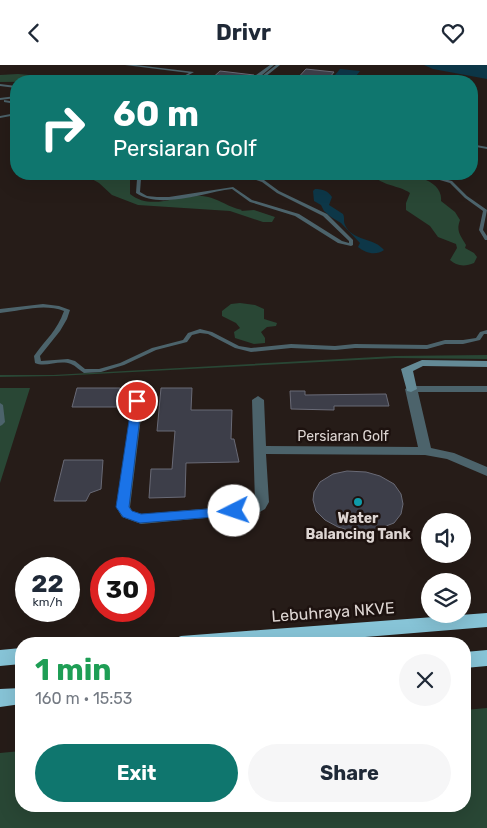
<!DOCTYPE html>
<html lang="en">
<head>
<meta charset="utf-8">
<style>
  :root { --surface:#fff; --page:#f6f6f7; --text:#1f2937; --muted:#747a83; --accent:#0f766e }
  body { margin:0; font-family:Rubik,sans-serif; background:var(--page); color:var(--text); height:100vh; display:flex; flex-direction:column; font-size:19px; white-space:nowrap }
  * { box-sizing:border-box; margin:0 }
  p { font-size:16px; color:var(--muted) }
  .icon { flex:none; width:28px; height:28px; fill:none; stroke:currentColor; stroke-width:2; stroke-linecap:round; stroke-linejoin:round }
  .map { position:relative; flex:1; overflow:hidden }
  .sheet { position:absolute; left:15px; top:572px; width:456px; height:175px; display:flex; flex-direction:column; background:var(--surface); border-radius:20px; box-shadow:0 5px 20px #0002 }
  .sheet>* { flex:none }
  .top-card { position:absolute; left:10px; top:10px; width:468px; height:105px; border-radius:20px; box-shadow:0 5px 20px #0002; background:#0f766e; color:#fff; overflow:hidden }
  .controls { position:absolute; left:421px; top:448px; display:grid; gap:10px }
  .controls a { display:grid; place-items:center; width:50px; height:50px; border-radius:50%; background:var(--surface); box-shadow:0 5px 20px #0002; font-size:25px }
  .speed { position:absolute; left:15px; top:492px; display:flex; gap:10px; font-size:25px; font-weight:700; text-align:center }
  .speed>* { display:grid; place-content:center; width:65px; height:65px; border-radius:50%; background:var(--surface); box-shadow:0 5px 20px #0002; line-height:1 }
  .speed small { font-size:12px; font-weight:400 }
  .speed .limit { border:8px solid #d22; background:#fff; color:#111 }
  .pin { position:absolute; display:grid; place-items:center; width:42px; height:42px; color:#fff; margin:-21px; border:2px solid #fff; border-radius:50%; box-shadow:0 1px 5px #0007 }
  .me { position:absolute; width:55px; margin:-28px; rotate:266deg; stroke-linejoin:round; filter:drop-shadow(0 0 4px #0008) }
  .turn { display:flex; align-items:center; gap:18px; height:105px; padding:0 20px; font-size:22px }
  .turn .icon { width:65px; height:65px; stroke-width:2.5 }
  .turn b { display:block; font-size:35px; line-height:42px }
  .round { display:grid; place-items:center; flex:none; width:52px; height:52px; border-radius:26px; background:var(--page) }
  .head { display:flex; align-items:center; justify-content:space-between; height:85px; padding:0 20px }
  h1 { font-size:30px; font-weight:700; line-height:38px; color:#1e9e55 }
  .cta { display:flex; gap:10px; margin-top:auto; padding:10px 20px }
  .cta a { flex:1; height:58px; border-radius:30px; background:var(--accent); color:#fff; font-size:20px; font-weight:700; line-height:58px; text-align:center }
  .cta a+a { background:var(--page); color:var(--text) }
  header { display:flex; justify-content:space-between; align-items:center; height:65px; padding:0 20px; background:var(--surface); font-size:22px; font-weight:700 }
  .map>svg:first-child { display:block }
</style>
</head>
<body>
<header><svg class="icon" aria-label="back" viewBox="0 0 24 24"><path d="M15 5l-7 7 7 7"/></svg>Drivr<svg class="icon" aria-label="heart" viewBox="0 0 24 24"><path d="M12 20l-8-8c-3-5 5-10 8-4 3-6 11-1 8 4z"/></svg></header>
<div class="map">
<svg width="487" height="763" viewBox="0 0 487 763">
  <rect width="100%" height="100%" fill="#261c18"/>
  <!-- green -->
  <path fill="#294735" d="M18,9L95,16L0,17V10Z
    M83,109H125L130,112V129C151,146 176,130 199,131C217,131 226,142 242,145L241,146L254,145L275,152L272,157H263L230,146L138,140L112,130L99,118Z
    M372,109C391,106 444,109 441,136L455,147L460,155C456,166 460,170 466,180L465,183L474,188L477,192L474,198C465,202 456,201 450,195L457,183L456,179L438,172L430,161L406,145V138L410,128C399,120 381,121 372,109Z
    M240,238L255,240L264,244V254L277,258L276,261L267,262L261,267L265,273V278L254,279L235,273L234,267L240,263L236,258L222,251V246L231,239Z
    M487,290V294L395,293L57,311L0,312V310H53L395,291Z
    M0,323H30L0,418Z
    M487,643V763H0V688L21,686V741H465V645Z"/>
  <!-- water -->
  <path fill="#0d3748" d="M424,0H487V14L433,4Z
    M340,4L360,6L352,16H330Z
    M315,124C323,124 328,126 332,132L329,140L343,149C345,153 343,156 345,160C352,176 375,173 384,185C376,191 365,188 358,182L360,178L341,158L331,152L324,146L321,140L314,136L313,126Z"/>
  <!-- building -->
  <path fill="#3d3e49" stroke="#696a76" d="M306,4L334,7L327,16H295Z
    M220,6L254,10L249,16H209Z
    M77,323H120L117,342H72Z
    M161,323H192L191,345H232L231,374H234L239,397L186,398L185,432L149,433L151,404H172L175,366H157Z
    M290,326H305V330L386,329L389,341H334V345L291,344Z
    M64,395H103L101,424L90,428L86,436H54Z
    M347,406L366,407L380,411L394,419L401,429L403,439L401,449L394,458L370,467H354L338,462L325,455L316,446L313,435L314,427L320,417L333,409Z"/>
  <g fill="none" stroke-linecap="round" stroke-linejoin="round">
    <!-- lane -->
    <path fill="#4c636b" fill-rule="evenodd" d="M125,0H136L194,7L178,16H175L189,8Z
      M270,0H274L261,11H262L276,0H280L265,12L283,15V16H278L259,12L254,16H251L256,10Z
      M0,19L16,21V23L0,21Z
      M16,31V33L0,35V33Z
      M4,35L16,37V39L4,37Z
      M16,48V50L0,53V51Z
      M471,79L487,82V84L471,81Z
      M131,109H135L141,114L140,127L147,131L157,132H169L233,122L252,135L299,149L342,176L349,178V176L323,151L277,128L262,117L239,109H244L264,115L279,126L327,149L353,175V180L351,181L338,178L295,151L250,137L232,124C205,127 160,145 136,128L137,114Z
      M419,109H425L452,116L467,131L487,145L483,165L487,171V175H485L479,165L483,146L465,133L450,118Z
      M43,239L59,241L70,245L67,254L60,266L40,291L41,296L68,294L75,296L85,304H99L120,298L152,283L183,275L188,268L200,264L212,267L239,281L251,283L291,279L335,281L355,279L427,280L445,275H463L476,273L480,267L487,265V269H484L480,275L463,279H445L427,284L355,283L335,285L291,283L251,287L235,283L208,269L200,268L192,270L187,277L156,285L124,300L101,307L84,308C79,305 76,301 71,299C59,294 46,303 35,298L34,291C46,274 57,266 64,246C43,238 21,246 0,248V244Z
      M0,338L3,340L5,357L2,360L0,361Z"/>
    <!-- street -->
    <path fill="#4c636b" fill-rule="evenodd" d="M411,321H487V327H418L431,383L454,388L487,402V411L447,394L425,390L266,389L269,437L265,444L258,448L141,459L122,452L116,442L133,333L137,332L143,336L130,442L132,446L142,449L250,440L255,438L252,335L258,331L264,335L266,381L418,382L405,324Z"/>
    <!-- secondary -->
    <path fill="#648a96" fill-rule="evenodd" d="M422,295L487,296V302L423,301L413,306L417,324L411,327L407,326L401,304Z"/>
    <!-- highway -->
    <path fill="#87c4d7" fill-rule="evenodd" d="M487,548V562L280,579H172L174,574L181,571Z
      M21,583V599L0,601V585Z
      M487,585V601L465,603V587Z
      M21,623V639L0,642V624Z"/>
  </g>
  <!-- route -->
  <path fill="#1a73e8" stroke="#114b97" d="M137,332L142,336L129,442L132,446L141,449L234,442L238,443L240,446L238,450L140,458L123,452L116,442L132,336Z"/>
  <!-- markers -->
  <circle fill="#0f9aa8" stroke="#1d120f" stroke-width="2" cx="358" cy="437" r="5"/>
  <g text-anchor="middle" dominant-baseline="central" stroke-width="5" stroke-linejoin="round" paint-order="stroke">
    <!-- street labels -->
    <g font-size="14" fill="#ddd5d2" stroke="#1d120f">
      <text x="343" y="371">Persiaran Golf</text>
    </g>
    <!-- poi labels -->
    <g font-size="14" font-weight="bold" fill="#ddd5d2" stroke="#1d120f">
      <text x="358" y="453">Water<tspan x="358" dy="16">Balancing Tank</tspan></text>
    </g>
    <!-- near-street labels -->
    <g font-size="16" fill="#ddd5d2" stroke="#1d120f">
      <text transform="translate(333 547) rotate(-4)">Lebuhraya NKVE</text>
    </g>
  </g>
</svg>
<div class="controls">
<a><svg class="icon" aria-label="sound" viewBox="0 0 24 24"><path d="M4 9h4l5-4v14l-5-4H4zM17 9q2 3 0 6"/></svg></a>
<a><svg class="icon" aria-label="layers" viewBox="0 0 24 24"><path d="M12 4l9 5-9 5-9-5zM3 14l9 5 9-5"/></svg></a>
</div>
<div class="speed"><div>22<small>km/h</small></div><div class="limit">30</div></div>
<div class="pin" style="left:137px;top:336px;background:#d93025"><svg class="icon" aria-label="arrive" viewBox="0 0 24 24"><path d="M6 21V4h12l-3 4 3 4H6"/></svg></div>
<svg class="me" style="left:234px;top:446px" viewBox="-20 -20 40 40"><circle r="19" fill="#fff"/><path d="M0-13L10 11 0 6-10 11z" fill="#1a73e8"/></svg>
<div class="top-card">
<div class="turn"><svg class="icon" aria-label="right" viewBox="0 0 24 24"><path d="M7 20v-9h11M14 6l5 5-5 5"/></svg><div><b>60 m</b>Persiaran Golf</div></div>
</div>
<section class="sheet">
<div class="head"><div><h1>1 min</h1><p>160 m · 15:53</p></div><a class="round"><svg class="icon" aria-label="close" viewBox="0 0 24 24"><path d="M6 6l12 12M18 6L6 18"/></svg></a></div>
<div class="cta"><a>Exit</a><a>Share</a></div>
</section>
</div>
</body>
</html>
